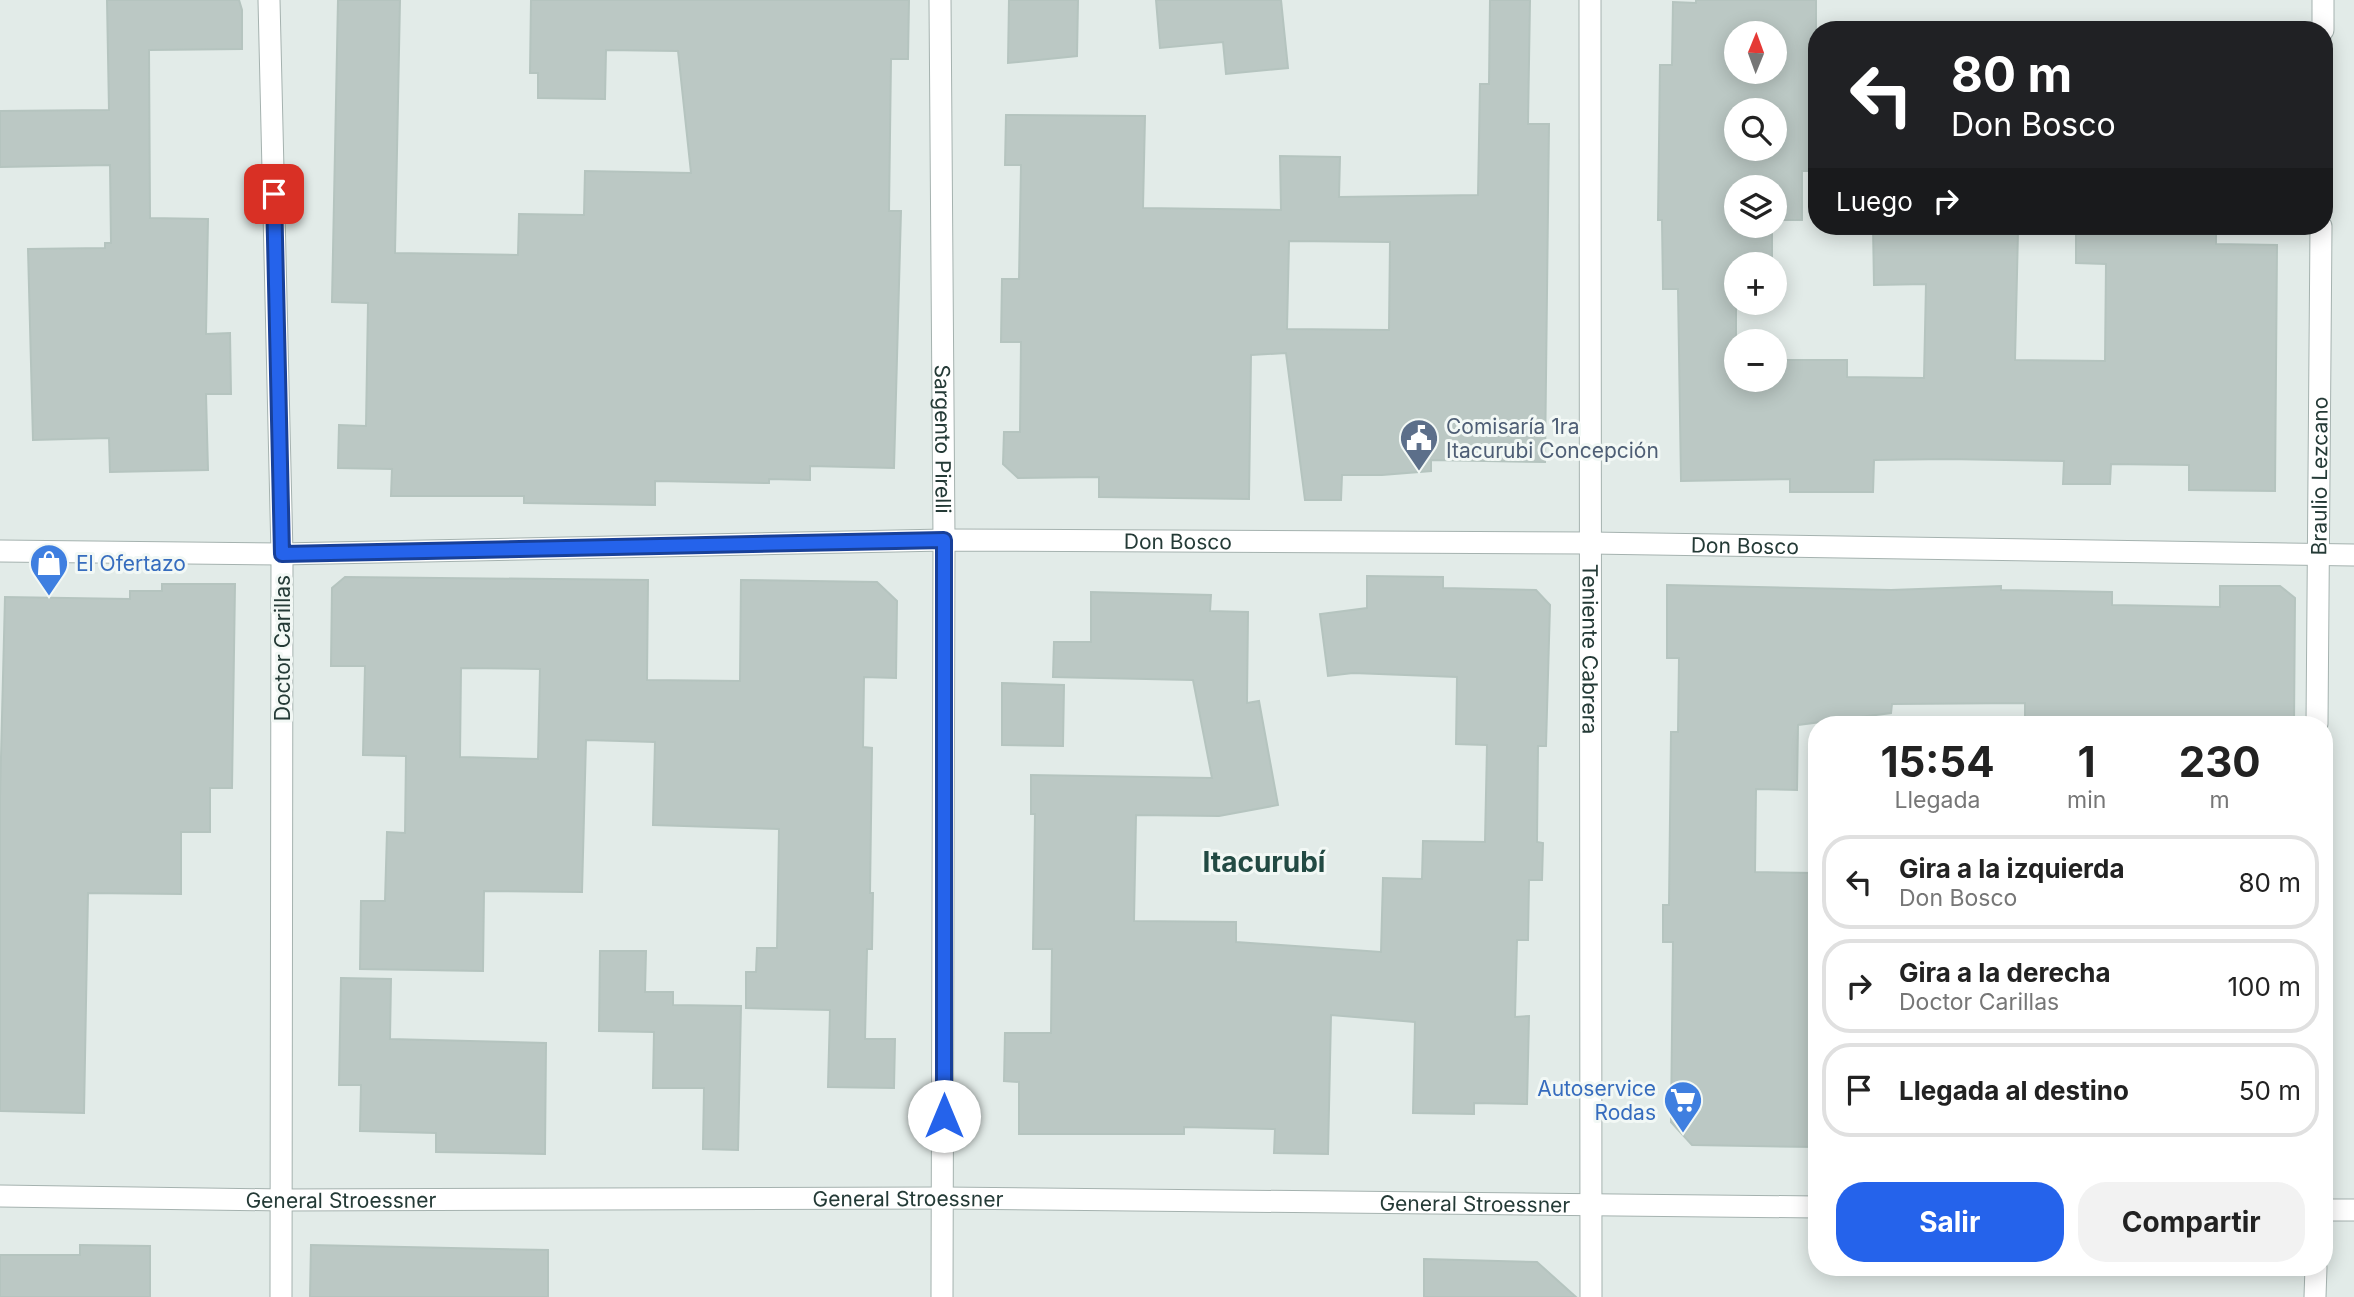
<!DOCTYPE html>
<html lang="es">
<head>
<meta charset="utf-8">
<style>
  :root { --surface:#fff; --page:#f2f2f2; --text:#222; --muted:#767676; --line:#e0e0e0; --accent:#2563eb }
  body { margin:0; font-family:Inter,sans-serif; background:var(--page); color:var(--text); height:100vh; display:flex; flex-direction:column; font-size:26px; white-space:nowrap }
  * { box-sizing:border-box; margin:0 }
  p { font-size:23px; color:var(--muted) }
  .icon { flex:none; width:38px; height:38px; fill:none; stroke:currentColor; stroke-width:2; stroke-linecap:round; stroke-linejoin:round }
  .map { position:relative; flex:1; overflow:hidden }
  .drawer { position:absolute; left:1808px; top:716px; width:525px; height:560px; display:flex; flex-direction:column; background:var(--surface); border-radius:28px; box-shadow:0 4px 18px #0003 }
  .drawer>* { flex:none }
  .hud { position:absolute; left:1808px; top:21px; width:525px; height:214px; border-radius:28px; box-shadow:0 4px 18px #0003; background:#202124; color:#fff; overflow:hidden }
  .needle { width:46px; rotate:1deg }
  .tools { position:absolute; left:1724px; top:21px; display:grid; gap:14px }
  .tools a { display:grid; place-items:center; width:63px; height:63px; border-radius:50%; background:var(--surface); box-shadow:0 4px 18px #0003; font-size:35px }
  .pin { position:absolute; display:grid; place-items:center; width:60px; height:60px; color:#fff; margin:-30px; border-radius:14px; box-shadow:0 4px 10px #0006 }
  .me { position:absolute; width:77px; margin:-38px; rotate:0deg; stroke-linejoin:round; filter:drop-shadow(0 0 5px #0008) }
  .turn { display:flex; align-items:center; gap:24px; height:147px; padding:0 28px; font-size:32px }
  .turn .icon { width:91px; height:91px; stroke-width:2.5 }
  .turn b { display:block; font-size:49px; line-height:60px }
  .then { display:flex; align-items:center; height:66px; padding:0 28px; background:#0003; gap:14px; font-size:26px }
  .eta { display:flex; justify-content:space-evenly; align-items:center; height:119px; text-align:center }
  .eta b { font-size:42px; font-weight:700; line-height:49px }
  .primary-button { display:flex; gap:14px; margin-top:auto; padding:14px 28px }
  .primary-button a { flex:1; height:80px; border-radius:28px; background:var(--accent); color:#fff; font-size:28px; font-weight:700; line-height:80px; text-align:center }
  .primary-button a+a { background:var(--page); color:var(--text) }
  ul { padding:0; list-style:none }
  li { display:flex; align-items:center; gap:21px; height:94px; margin:0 14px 10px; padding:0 14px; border:4px solid var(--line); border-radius:28px }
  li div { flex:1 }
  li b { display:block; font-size:26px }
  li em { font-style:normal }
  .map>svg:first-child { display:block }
</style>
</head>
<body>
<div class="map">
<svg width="2354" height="1297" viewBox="0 0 2354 1297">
  <rect width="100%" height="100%" fill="#e2ebe8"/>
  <!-- building -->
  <path fill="#bbc8c4" stroke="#b5c4bf" stroke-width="2" fill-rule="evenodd" d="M107,0H239L242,10V49L149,50L150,218L208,219L206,334L230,333L231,394H206L208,470L110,472L109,438L33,440L28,249L105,248V243H111L110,165L0,167V111L109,110Z
    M338,0H400L395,253L518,255L519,214L584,215L585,171L691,173L678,51L606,50L605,99L538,98V73H530L531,0H909L908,59H891L889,211H901L894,468L810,466V480L769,479V483L655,481V505L524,503V496H391L392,469L338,468L339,425L366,426L368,303L332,302Z
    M1009,0H1078L1077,56L1008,63Z
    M1156,0H1281L1288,68L1226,74L1223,42L1160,48Z
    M1490,0H1530L1528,124H1549L1545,462L1431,460V471L1382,475H1342L1341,500H1305L1286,353L1251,355L1249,499L1099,497V477L1018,478L1003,464L1004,432H1020L1021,342H1001L1002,279H1019L1021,165H1005L1006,115L1145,116L1143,208L1281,210L1280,156L1340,157L1339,197L1478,195L1480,84H1489ZM1289,241L1390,242L1389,330L1287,329Z
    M1696,0H1816V171H1802V220H1774V187H1736V226H1772V264H1736V380H1774V360H1847V377L1924,378L1926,284L1874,285L1873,226L2018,231L2015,360L2105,361L2106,264L2076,263V226H2216V244L2277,245L2275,491L2189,490V465L2111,464L2110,484H2063L2064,461L1947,459L1874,460L1873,492H1790V479L1681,481L1678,289H1663L1662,220H1658L1660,65H1672L1673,2L1696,3ZM1736,33H1774V72H1736ZM1736,110H1774V149H1736Z
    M1367,576L1443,577V588L1536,590L1550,605L1546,746H1538L1537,842L1543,843L1542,880H1529L1528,940H1517L1515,1017L1529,1016L1527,1104L1474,1103V1114L1413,1113L1415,1022L1331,1015L1328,1154L1274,1153L1275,1129L1184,1127V1134H1019V1082L1004,1081L1005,1033H1051L1052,949H1033L1035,814H1031V775L1212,778L1193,680L1053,677L1054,642H1091V592L1211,595L1210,611L1248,612L1247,703L1259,701L1278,805L1219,816L1136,815L1134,921L1236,922V942L1381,952L1383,878L1422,879L1423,841L1485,842L1487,745L1456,744L1457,677L1353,673L1328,676L1320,614L1367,608Z
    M345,577L648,580L647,680L740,681L741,580L877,582L897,601L896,678L864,677L863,747L872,748L870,893H873L872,949H867L865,1039H895L894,1088L828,1087L830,1010L746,1008V972H756L757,948H777L779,829L653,825L655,742L586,740L582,892L484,891L483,971L360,969L361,901H385L387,832L405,833L406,756L363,755L365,666H331L332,588ZM461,668L540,669L538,759L460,757Z
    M162,584H235L232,788H210V832H181V894L88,893L84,1113L0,1111V797L5,597L130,599V591H162Z
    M1667,585L1891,590L2001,586V590L2112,592V605L2220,607V586H2280L2295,598L2294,724H2025V703L1892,704L1891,713L1798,725L1797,790L1756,789L1755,872L1816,873V1147L1692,1145L1671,1122L1673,942H1663V905H1669L1671,732H1678L1679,658H1667Z
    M1002,683L1064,685L1063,746L1002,745Z
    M600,951H646L645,992H673V1005L741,1006L738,1150L703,1149L704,1088H653L654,1032L599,1031Z
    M341,978L391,979L390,1039L546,1043L545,1154L436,1152V1133L360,1131L361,1085H339Z
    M80,1245L150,1246V1297H0V1255H80Z
    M311,1245L548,1250V1297H310Z
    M1424,1259L1537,1262L1576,1297H1424Z"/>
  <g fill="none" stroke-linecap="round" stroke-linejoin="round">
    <!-- minor casing -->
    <g stroke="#a5b2af" stroke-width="23">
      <g id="minor">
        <path d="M269,0L282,554L281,1297"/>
        <path id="s1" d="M940,0L944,540L942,1297"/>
        <path id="s2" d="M1590,0L1591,1297"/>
        <path d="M2323,30V0"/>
        <path id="s3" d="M0,551L282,554L944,540L1591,543L2354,555"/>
        <path id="s4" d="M2317,724L2321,226"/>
        <path id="s5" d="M0,1196L282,1200L943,1198L1816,1207"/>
        <path d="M2324,1210H2354"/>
        <path d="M2315,1297L2316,1267"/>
      </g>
    </g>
    <!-- minor -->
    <use href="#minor" stroke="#fff" stroke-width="21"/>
  </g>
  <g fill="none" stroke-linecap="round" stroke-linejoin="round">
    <!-- route casing -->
    <g stroke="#184099" stroke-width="18">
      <path id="route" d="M274,194L282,554L944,540V1116"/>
    </g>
    <!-- route -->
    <use href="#route" stroke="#2563eb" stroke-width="12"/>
  </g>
  <!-- icons -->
  <defs>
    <g id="civic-pin" transform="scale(2.0125)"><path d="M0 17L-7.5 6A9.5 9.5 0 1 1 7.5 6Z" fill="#5c6f8a" stroke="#f2f8f5"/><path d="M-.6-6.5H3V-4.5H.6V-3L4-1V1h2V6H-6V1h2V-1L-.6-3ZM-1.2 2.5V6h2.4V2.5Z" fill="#fff"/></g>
    <g id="shop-pin" transform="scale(2.0125)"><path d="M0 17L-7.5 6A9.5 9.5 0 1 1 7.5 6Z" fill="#3f7fe0" stroke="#f2f8f5"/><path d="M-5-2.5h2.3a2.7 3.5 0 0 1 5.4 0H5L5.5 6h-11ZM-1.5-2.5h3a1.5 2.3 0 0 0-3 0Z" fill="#fff"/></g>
    <g id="supermarket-pin" transform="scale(2.0125)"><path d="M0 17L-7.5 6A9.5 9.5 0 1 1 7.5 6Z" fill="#3f7fe0" stroke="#f2f8f5"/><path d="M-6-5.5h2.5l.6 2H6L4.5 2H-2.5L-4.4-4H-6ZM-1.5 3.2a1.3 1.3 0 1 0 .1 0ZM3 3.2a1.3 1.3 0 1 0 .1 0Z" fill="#fff"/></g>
  </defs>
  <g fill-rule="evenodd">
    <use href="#civic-pin" x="1419" y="438"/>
    <use href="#shop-pin" x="49" y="563"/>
    <use href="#supermarket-pin" x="1683" y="1100"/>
  </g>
  <g text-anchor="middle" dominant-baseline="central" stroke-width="6" stroke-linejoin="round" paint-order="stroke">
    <!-- service labels -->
    <g font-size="21" fill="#4e5e75" stroke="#f2f8f5" text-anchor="start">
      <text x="1446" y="426">Comisaría 1ra<tspan x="1446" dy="24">Itacurubi Concepción</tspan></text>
    </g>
    <!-- street labels -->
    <g font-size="21" fill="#243a36" stroke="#f2f8f5">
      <text stroke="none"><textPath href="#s1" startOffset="439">Sargento Pirelli</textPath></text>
      <text stroke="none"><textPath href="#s4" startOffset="248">Braulio Lezcano</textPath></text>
      <text stroke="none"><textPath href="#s3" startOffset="1178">Don Bosco</textPath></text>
      <text stroke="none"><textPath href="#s3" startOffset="1745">Don Bosco</textPath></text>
      <text transform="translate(282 648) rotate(-90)">Doctor Carillas</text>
      <text stroke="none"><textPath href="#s2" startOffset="649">Teniente Cabrera</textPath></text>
      <text stroke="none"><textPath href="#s5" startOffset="908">General Stroessner</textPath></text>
      <text stroke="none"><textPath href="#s5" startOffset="341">General Stroessner</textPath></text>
      <text stroke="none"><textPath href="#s5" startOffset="1475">General Stroessner</textPath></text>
    </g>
    <!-- shop labels -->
    <g font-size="21" fill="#366cbe" stroke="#f2f8f5" text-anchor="start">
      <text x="76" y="563">El Ofertazo</text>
      <text x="1656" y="1088" text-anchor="end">Autoservice<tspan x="1656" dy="24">Rodas</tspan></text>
    </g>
    <!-- district labels -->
    <g font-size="28" font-weight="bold" fill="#224a43" stroke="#f2f8f5">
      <text x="1264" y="862">Itacurubí</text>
    </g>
  </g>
</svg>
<div class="tools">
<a><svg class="needle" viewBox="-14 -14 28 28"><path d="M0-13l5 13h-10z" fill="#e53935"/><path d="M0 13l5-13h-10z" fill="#767676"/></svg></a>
<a><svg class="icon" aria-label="search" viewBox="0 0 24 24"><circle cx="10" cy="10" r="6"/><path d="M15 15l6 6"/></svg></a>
<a><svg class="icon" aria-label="layers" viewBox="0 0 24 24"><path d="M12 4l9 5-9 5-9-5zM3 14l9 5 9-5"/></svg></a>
<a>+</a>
<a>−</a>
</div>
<div class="pin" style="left:274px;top:194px;background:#d93025"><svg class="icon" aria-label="arrive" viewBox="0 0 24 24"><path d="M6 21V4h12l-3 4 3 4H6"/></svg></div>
<svg class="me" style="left:944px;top:1116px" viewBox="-20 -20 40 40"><circle r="19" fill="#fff"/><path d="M0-13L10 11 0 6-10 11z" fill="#2563eb"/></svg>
<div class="hud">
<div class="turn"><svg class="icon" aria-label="left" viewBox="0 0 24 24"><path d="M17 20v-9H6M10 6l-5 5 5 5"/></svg><div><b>80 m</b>Don Bosco</div></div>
<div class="then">Luego<svg class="icon" aria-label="right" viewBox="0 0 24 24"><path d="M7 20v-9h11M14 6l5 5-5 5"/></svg></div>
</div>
<section class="drawer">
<div class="eta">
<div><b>15:54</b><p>Llegada</p></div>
<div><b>1</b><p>min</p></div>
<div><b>230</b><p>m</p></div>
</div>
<ul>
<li><svg class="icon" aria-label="left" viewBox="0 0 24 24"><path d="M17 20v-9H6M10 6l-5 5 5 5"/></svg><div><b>Gira a la izquierda</b><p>Don Bosco</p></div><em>80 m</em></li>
<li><svg class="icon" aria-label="right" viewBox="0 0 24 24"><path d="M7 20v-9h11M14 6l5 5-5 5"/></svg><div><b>Gira a la derecha</b><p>Doctor Carillas</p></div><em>100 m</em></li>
<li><svg class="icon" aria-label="arrive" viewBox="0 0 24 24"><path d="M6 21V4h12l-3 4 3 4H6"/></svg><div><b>Llegada al destino</b></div><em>50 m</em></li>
</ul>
<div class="primary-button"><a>Salir</a><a>Compartir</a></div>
</section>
</div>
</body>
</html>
